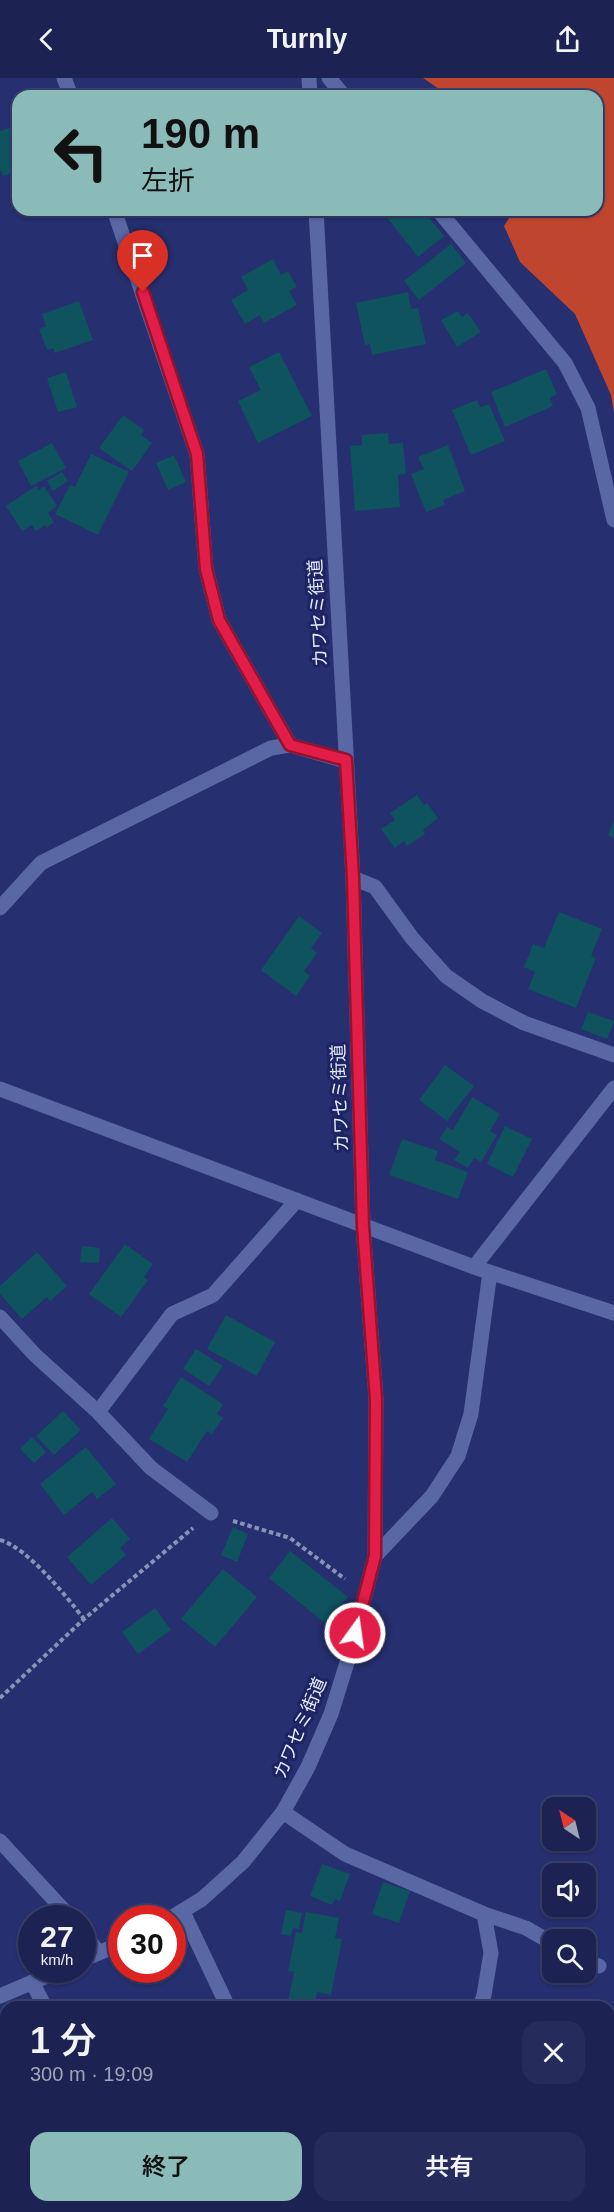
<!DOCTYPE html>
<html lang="ja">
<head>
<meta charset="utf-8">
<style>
  :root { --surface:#1c2353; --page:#252b5a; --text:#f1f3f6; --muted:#a0a4b8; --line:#3a406a; --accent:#8bbbb9 }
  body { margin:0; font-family:Helvetica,"Noto Sans JP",sans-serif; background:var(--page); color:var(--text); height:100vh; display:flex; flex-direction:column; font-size:22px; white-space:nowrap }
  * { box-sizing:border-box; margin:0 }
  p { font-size:20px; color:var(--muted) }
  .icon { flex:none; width:33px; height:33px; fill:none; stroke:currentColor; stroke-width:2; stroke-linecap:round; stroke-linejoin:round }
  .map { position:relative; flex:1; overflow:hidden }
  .side { position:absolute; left:0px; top:1923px; width:615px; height:212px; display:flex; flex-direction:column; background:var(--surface); border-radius:18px 18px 0 0; box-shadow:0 2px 4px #0004,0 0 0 2px var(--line) }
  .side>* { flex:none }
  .hud { position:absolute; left:12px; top:12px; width:591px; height:126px; border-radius:18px; box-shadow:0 2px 4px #0004,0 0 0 2px var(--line); background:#8bbbb9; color:#111; overflow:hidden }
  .needle { width:39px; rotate:325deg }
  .fabs { position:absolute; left:542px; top:1719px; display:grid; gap:12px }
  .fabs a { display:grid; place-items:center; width:54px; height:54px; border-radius:12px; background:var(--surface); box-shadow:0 2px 4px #0004,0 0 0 2px var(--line); font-size:30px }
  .speed { position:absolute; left:18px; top:1827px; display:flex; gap:12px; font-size:30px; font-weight:700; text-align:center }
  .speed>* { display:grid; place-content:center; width:78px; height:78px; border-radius:50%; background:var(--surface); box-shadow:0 2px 4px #0004,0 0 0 2px var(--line); line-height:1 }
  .speed small { font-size:15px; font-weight:400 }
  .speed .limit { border:9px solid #d22; background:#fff; color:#111 }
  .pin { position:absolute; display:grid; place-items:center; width:51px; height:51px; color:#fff; margin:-62px -26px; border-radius:50% 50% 50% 0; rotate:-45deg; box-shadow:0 0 6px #0007 }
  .pin .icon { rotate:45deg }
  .me { position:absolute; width:66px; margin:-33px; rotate:14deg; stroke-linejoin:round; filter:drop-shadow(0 0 4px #0008) }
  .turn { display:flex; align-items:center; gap:21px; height:126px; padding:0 30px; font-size:27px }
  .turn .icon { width:78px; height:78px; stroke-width:2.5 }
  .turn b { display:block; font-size:42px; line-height:51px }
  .round { display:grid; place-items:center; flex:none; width:63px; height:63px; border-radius:18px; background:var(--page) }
  .headline { display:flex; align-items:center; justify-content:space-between; height:102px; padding:0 30px }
  h1 { font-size:36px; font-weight:600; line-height:45px }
  .cta { display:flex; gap:12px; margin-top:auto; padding:12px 30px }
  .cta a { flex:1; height:69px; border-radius:18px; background:var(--accent); color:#111; font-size:24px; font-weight:600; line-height:69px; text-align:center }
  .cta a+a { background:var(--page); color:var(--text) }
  header { display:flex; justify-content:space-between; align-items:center; height:78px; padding:0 30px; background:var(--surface); font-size:27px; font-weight:600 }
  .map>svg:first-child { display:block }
</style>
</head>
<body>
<header><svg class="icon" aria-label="back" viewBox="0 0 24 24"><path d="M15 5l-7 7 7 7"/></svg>Turnly<svg class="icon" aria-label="share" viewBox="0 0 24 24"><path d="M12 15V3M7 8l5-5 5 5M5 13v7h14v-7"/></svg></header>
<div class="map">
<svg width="614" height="2134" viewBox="0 0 614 2134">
  <rect width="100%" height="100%" fill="#262f6f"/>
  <!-- forest -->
  <path fill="#bf452e" d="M423,0H614V335L611,317L575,236L520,184L504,148L514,132H597V18H449Z"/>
  <!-- building -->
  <path fill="#0f535f" d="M18,47V93L3,98L0,91V53Z
    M381,132H423L444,158L418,179Z
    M451,166L466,185L419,222L404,203Z
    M273,181L281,197L288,193L297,209L289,213L297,227L264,245L260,237L245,246L231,222L248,212L241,199Z
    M408,214L411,231L418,230L426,266L372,277L370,266L365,267L356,225Z
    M79,223L93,262L55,275L53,270L47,272L39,251L46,248L42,236Z
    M458,233L462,239L468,235L481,254L457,269L441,242Z
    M279,274L312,338L258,365L238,323L261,312L249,289Z
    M546,291L557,316L550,320L553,328L505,349L491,314Z
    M66,294L77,329L58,334L47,300Z
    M477,322L480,329L489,326L505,363L471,377L452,332Z
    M123,337L144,352L141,357L152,365L132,393L99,370Z
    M388,355L389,366L403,365L406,396L398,397L400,429L355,433L350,368L362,367V357Z
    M52,365L66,390L31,408L18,383Z
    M448,367L465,413L443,422L445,427L426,434L411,396L424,391L418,379Z
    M91,376L129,394L98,457L55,436L70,407L75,409Z
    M174,377L186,404L168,412L156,385Z
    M62,394L68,403L53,413L47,403Z
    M36,408L39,412L44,408L57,428L48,435L54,444L46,450L45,447L36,453L32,447L22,453L6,428Z
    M417,717L424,727L427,725L438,740L423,752L425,756L407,768L404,763L395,770L381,751L395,742L390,735Z
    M614,742V760L608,757Z
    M559,834L602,851L591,878L596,880L576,930L528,911L535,894L524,889L533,866L544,870Z
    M299,838L322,855L311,870L317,875L304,893L310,898L296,918L261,892Z
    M588,934L614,943L607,961L581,951Z
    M445,987L474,1008L447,1043L419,1022Z
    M472,1019L500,1036L490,1053L497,1057L481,1084L474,1080L468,1090L454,1082L460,1074L439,1061L447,1049L453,1052Z
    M505,1048L532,1061L513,1099L487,1086Z
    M402,1061L438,1073L435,1082L468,1094L458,1121L389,1097Z
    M125,1166L153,1186L144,1199L148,1202L121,1239L89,1216Z
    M82,1168L100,1170L99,1185L80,1184Z
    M37,1174L67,1208L50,1223L47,1219L22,1241L0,1216V1208Z
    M226,1237L275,1264L257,1298L207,1271Z
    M196,1271L223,1288L209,1308L183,1291Z
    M181,1299L223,1326L217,1336L223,1340L212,1356L207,1353L187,1384L149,1361L168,1331L163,1328Z
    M63,1333L81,1352L54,1377L36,1358Z
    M32,1359L46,1374L34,1385L20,1371Z
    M86,1369L116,1406L97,1421L92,1414L64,1437L40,1406Z
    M112,1440L130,1461L120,1470L126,1477L91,1507L67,1479Z
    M233,1449L248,1456L237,1484L221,1477Z
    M290,1473L348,1519L326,1546L269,1500Z
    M223,1491L257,1519L215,1569L181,1541Z
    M155,1530L171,1552L138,1576L122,1554Z
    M322,1786L350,1796L340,1823L335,1821L332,1827L310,1818Z
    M383,1804L410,1813L399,1845L372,1836Z
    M286,1832L302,1835L299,1851L293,1850L291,1858L281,1856Z
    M306,1834L339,1840L335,1860L342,1861L331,1917L317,1914L314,1929H287L294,1894L288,1893L296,1854L302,1855Z
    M208,2128H280L273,2134H200Z
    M471,2128H509L508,2134H470Z"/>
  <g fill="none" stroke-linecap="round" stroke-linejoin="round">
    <!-- path -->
    <path stroke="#8b92b9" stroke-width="4" stroke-dasharray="4.5 3" stroke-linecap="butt" d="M233,1443L290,1460L345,1501
      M0,1462C28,1470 66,1518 84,1541
      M0,1620L84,1541L193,1450"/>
    <!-- minor -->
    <path stroke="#5967a5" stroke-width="15" d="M64,0L71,18
      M309,0L310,18
      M329,0L344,18
      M114,132L197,376L206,491L219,542L290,667
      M438,132L565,285L588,330L614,442
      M353,800L375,809L412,860L446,898L482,923L524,945L614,977
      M0,830L41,785L271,670L290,667L346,683
      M0,1011L474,1189L614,1235
      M474,1189L614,1010
      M0,1239L35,1277L98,1334L151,1390L211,1435
      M98,1334L172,1236L213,1217L297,1122
      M375,1478L432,1418L458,1378L471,1336L490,1194
      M283,1734L345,1776L484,1836L526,1850L552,1865
      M0,1763L71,1840
      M183,1834L228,1929
      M171,1840L202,1821L243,1784L283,1734L308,1689L331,1636L350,1575L375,1478L376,1321L363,1148L353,800L316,132
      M82,1853L99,1875
      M82,1882L122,1865
      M585,1883L599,1888
      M32,1904L45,1929
      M0,1918L61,1892
      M480,1929L484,1917L491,1875L484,1836
      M0,2097L6,2104
      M28,2128L32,2134
      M333,2128L338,2134"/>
  </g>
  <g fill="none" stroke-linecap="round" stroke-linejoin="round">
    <!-- route casing -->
    <g stroke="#92132f" stroke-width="15">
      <path id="route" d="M143,214L197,376L206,491L219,542L290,667L346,682L353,800L363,1148L376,1321L375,1478L355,1555"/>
    </g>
    <!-- route -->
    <use href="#route" stroke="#e11d48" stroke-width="10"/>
  </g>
  <g text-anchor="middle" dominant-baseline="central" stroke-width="6" stroke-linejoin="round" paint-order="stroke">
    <!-- street labels -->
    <g font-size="18" fill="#e7ecfc" stroke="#1d2463">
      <text transform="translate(318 535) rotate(-93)">カワセミ街道</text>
      <text transform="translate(340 1020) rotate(-92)">カワセミ街道</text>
      <text transform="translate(300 1650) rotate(-67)">カワセミ街道</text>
    </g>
  </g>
</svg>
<div class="fabs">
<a><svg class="needle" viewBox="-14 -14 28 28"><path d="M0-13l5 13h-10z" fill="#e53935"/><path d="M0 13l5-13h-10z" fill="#a0a4b8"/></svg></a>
<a><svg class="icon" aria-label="sound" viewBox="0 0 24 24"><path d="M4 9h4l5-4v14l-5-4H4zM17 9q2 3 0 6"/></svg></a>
<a><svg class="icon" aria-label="search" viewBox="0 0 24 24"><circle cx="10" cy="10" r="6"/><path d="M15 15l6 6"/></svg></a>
</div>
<div class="speed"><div>27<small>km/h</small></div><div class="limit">30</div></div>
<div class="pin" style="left:143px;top:214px;background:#d93025"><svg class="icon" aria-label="arrive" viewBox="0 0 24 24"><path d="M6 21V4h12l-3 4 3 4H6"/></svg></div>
<svg class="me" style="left:355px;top:1555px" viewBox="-20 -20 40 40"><circle r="17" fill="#e11d48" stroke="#fff" stroke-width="3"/><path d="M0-11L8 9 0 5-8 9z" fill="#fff"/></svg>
<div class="hud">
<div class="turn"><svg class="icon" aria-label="left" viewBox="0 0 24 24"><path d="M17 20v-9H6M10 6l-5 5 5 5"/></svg><div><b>190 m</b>左折</div></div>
</div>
<section class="side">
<div class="headline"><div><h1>1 分</h1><p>300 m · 19:09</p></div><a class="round"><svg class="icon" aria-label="close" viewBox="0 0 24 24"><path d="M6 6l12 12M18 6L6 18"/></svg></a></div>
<div class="cta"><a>終了</a><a>共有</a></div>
</section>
</div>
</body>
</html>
